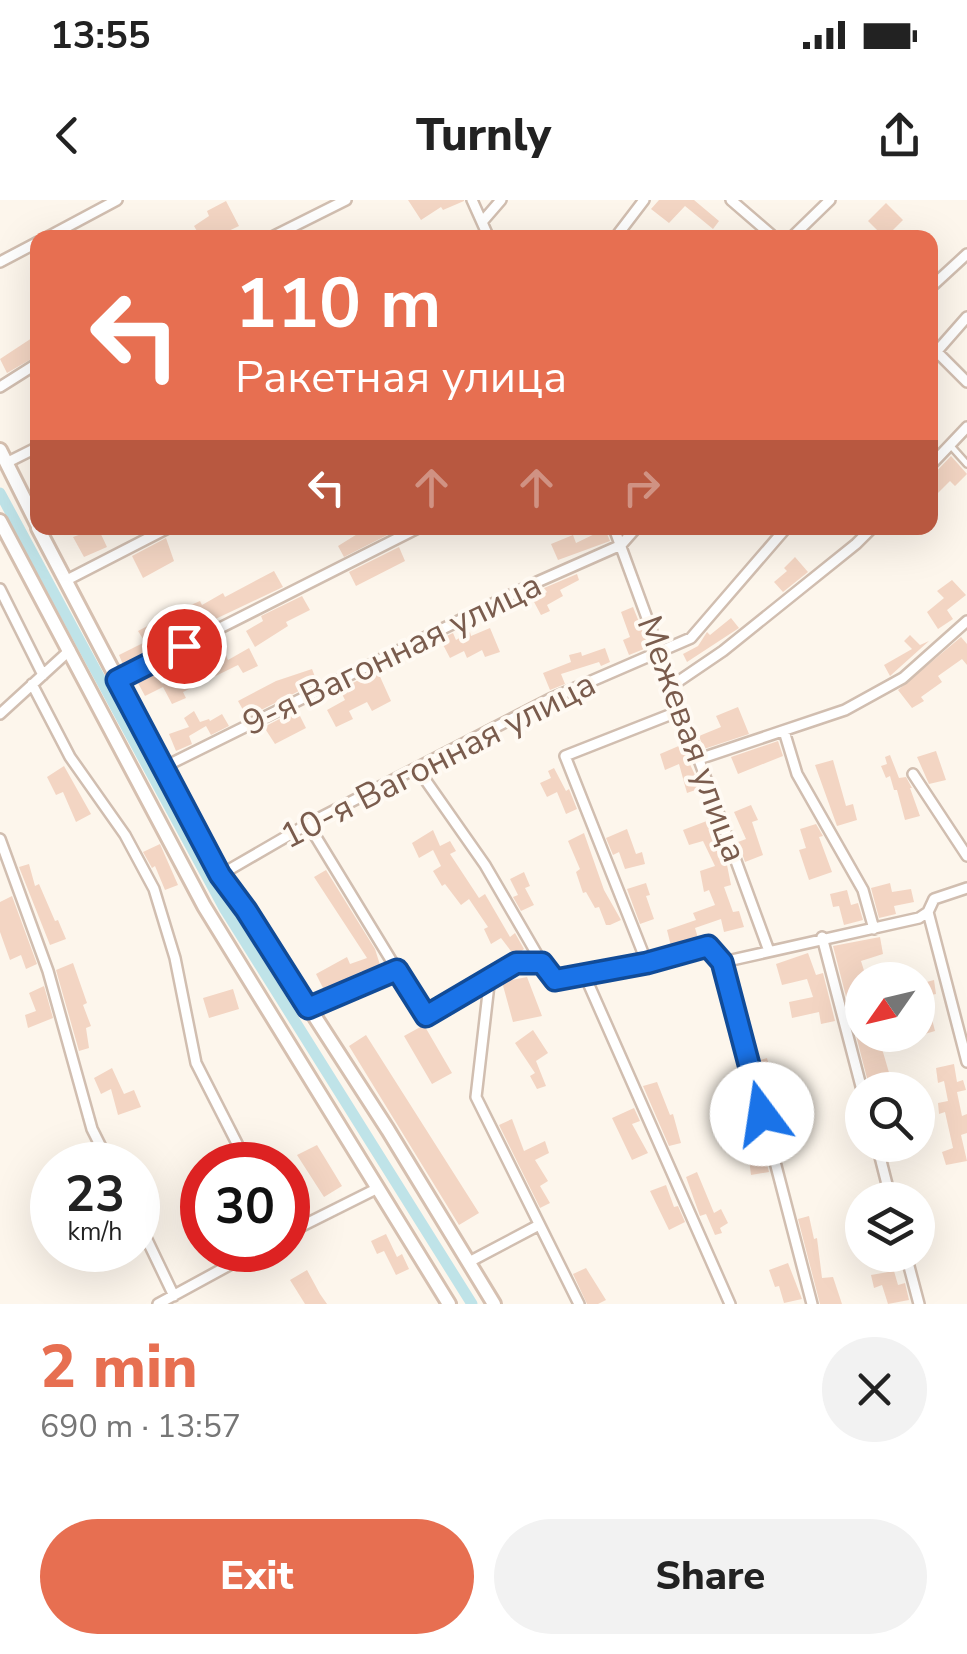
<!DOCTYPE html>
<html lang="en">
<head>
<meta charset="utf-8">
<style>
  :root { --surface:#fff; --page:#f2f2f2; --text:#222; --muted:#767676; --accent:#e76f51 }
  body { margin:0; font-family:"Nunito Sans",sans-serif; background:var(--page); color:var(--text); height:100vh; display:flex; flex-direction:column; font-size:38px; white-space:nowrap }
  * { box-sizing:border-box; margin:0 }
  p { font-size:32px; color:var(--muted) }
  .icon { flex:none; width:55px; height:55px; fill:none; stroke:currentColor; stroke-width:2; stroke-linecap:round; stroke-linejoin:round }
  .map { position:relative; height:1104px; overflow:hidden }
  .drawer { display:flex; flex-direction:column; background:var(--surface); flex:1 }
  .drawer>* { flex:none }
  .top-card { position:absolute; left:30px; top:30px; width:908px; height:305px; border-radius:20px; box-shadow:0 10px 40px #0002; background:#e76f51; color:#fff; overflow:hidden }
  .needle { width:65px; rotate:236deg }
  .controls { position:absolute; left:845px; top:762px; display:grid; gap:20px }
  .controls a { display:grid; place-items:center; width:90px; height:90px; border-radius:50%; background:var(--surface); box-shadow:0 10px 40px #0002; font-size:50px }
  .speed { position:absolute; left:30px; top:942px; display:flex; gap:20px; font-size:50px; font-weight:700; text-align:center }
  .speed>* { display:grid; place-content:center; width:130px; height:130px; border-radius:50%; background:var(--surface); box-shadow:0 10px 40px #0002; line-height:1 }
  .speed small { font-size:25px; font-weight:400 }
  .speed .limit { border:15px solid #d22; background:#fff; color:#111 }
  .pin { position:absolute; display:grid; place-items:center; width:85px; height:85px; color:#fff; margin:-42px; border:5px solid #fff; border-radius:50%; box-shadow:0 2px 10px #0007 }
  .me { position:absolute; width:110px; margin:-55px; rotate:346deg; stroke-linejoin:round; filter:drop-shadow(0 0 8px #0008) }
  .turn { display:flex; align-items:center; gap:35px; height:210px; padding:0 40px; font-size:45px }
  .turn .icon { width:130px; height:130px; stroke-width:2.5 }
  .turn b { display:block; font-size:70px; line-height:85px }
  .lanes { display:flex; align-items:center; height:95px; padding:0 40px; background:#0003; justify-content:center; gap:50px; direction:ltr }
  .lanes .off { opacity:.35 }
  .round { display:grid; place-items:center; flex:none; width:105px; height:105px; border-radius:52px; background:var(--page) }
  .overview { display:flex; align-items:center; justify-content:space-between; height:170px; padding:0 40px }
  h1 { font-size:60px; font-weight:800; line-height:75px; color:var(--accent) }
  .action { display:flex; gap:20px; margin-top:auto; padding:20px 40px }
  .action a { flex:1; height:115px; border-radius:60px; background:var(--accent); color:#fff; font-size:40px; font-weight:800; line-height:115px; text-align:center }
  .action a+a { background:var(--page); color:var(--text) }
  .status { display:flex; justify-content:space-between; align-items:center; height:70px; padding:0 50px; background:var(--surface); direction:ltr }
  .status svg { height:28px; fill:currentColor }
  header { display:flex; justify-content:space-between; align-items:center; height:130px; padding:0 40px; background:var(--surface); font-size:45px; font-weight:800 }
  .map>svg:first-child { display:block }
</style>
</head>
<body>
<div class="status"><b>13:55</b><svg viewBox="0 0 49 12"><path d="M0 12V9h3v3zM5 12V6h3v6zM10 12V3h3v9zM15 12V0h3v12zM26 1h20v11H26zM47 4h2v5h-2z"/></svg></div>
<header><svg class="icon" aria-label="back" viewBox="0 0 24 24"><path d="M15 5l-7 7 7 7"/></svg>Turnly<svg class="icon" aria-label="share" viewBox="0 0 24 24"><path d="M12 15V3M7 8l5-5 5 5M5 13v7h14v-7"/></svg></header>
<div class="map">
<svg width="967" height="1104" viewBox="0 0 967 1104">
  <rect width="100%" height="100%" fill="#fdf6ec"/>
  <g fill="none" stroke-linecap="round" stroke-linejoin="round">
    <!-- canal -->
    <path stroke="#bfe3e8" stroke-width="11" d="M0,293L224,708L472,1104"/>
  </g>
  <!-- building -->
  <path fill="#f3d5c3" d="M408,0H464V1L443,10L441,7L421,20Z
    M659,0H694L719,21L713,29L685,6L669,23L651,9Z
    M226,1L239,26L214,38H201L194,26L209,16L207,11Z
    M886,3L903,20L885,38L868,21Z
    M38,134V155L7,173L0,159Z
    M951,256L967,274L955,286L950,281L930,301V278Z
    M98,328L107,347L84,357L73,337Z
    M367,328H401L344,357L338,346Z
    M605,329L610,341L558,360L551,344L573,335L576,343Z
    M166,338L174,361L143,378L132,356Z
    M399,347L405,361L356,386L349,372Z
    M795,357L808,372L783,392L774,382L787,371L784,368Z
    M274,371L283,387L186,433L187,436L162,448L159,443L143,452L145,457L124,467L119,455L145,442L138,431L157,421L160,428L186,414L184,408L200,401L202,405L223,393L225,397Z
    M577,374L579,380L560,390L563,396L547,405L550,411L541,415L533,400L547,392L544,388Z
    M952,380L966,395L947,410L953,419L938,429L927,412L944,398L937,391Z
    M302,396L310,410L286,422L288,426L255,447L246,431L263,421L261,416Z
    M633,407L649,447L629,455L623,440L630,437L621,412Z
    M731,418L739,428L687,462L683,454L698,446L707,432L710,435Z
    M490,428L500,452L485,457L482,450L467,458L464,451L450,458L440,439L453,433L456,440L470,432L471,436Z
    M910,435L920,445L929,441L890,476L884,465L912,449L904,441Z
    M961,437L967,444V465L962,459L938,476L942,482L921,497L924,501L912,508L898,490Z
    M249,448L258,466L243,473L238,465L183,492L186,498L172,504L163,487L145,496L138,483L156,472L162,484L179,475L176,470L191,463L193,468L225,453L228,460Z
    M605,448L610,462L601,466L599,462L561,474L565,484L550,490L543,473L571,462L569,455L581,452L582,456Z
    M312,469L317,482L247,517L238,501L276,481Z
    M377,470L391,501L372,511L367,502L349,511L353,519L336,527L327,510L345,500L340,490Z
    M738,507L749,534L704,549L699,536L721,527L716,516Z
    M297,510L306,528L275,544L264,527Z
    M194,511L200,522L209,519L210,521L222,514L229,526L211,535L206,526L189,536L192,544L176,551L169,534L189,527L184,518Z
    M778,541L783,556L738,574L731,557Z
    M681,545L701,588L687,593L679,564L665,570L660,554Z
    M936,551L946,580L929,584L917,557Z
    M890,555L899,578L906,577L912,588H910L920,616L905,620L897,590H894L890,576L886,578L881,566L887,564L885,557Z
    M833,560L846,606L853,604L857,620L837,626L815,565Z
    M64,566L91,614L76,622L63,592L56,595L47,577Z
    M554,568L566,591L569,589L577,609L566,614L557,592L547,597L540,583L551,578L548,571Z
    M751,605L758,620L752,622L763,655L745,662L738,642L746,639L734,612Z
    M712,619L725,655L731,685L724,687L733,712L739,711L744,727L724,732L721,719L695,728L698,738L671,746L667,730L696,720L693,713L715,705L709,690L704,692L700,671L715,666L703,641L689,645L683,630Z
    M816,624L823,636L819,637L832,672L809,680L799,650L806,648L800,629Z
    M627,629L636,654L642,652L645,664L625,669L619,652L613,655L606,638Z
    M433,630L440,646L450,641L456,651L450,654L479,698L485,694L510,737L515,733L524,749L518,754L514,755L501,738L491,744L484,729L488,727L469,699L461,705L445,684L442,686L433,671L441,666L433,650L419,658L412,643Z
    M584,633L604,690L621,720L610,725H606L599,707L595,708L586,692L583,693L576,672L580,669L568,641Z
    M160,644L178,685L165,690L155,666L152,668L143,652Z
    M29,664L35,686L39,684L55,721L58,720L66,739L50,745L19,667Z
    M326,670L375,749L381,768L363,774L362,771L324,790L316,774L347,757L350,764L367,758L314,677Z
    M524,672L530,686L525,688L534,705L521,711L513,697L518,695L510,679Z
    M646,683L650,695L646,696L654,719L640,724L627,689Z
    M890,683L892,692L911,689L914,702L894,706L896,714L879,718L871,688Z
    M847,690L851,705L858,703L863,720L844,725L839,706L833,707L830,694Z
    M12,696L37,764L26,769L21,755L10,760L0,732V702Z
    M880,737L883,754L861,761L867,780H862V835H878L890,876L868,882L833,746Z
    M808,753L816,775L823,773L835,821L821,824L819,812L792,818L789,802L813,797L807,779L782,785L776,764Z
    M73,763L87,803L83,805L91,826L86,828L89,848L79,851L56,770Z
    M527,777L542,816L513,822L502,782Z
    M922,778L923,783L934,780L936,794L926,796L935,831L918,836L920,803L916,780Z
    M44,786L53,818L28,828L25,815L36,811L29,793Z
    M233,789L239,809L209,818L203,798Z
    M424,825L452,873L432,884L404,836Z
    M533,830L548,853L536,861L546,886L537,889L530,876L535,873L515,843Z
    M366,835L479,1013L459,1025L349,846Z
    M767,858L782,919L792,918L794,931L776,935L757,861Z
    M954,864L957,882L963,880L966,890L957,892L962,916L967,914V933L961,935L967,961L946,965L942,952L953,948L945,912L939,914L938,903L948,901L944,881L938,883L936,868Z
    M112,868L124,894L134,890L141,907L118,915L111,889L101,894L94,878Z
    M657,882L670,915L673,914L681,943L669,946L643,886Z
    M634,908L640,921L632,924L648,953L632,960L612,918Z
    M512,919L524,951L545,941L549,953L535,960L548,981L540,986L550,1003L540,1008L499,925Z
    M761,941L769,972L751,975L747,943Z
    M317,945L342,986L324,997L297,955Z
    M697,972L714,1013L721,1009L728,1023L720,1028L722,1033L715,1035L706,1014L700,1016L686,977Z
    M666,985L674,1007L678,1006L685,1022L669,1030L650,991Z
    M809,1016L814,1039L817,1038L822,1078L833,1077L842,1104H820L798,1019Z
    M386,1034L397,1057L402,1054L409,1069L396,1075L384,1051L377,1054L371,1041Z
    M788,1063L802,1099L784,1103L779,1086L775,1087L769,1070Z
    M586,1068L606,1100L598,1104H587L573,1074Z
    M307,1070L320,1094L327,1104H305L290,1080Z
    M894,1071L898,1085L905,1083L909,1100L888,1104L882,1085L874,1088L871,1075Z"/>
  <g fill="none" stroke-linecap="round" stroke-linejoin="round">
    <!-- lane casing -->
    <g stroke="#d1beb0" stroke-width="10">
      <path id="lane" d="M950,245L967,264"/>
    </g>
    <!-- street casing -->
    <g stroke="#d1beb0" stroke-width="14">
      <path id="street" d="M472,0L489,38
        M731,0L775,38
        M482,22L501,0
        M46,38L117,0
        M270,38L346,0
        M615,38L644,0
        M791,38L830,0
        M0,62L38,42
        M930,88L967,54
        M930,145L967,182
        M930,159L967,117
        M0,187L38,163
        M6,263L38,247
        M930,266L967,227
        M614,328L769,751
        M65,381L168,328
        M0,389L43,475
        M117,480L418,328
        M32,484L70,557L125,635L154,689L175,758L196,863L248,965
        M673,485L723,451L856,344L872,328
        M0,514L70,450
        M784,531L797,574L863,690L874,729
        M699,559L845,510L903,478L967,421
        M164,567L535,383L621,345L636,328
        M417,568L485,665L542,763
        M913,574L967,656
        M308,624L397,770
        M0,639L48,771L92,929L110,965
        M220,675L308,624L550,499L691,438L786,328
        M928,712L967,862
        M822,737L862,890
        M723,762L812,1104
        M647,763L565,556L682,510
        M490,776L476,897L579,1104
        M585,776L730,1104
        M308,808L397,770L425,815L516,763H542L555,780L647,763L708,746L723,762L919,718L928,712L934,699L967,688
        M877,945L891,1000
        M138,1021L174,1096
        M288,1033L378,988
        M906,1055L919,1104
        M469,1062L539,1025
        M158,1104L257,1050"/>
    </g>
    <!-- secondary casing -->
    <g stroke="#d6c0b0" stroke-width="18">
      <path id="secondary" d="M0,250L38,326
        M0,321L204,706L449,1104
        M38,328L220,675L246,710L388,930L494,1104"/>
    </g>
    <!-- lane -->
    <use href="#lane" stroke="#fff" stroke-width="5"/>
    <!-- street -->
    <use href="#street" stroke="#fff" stroke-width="9"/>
    <!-- secondary -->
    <use href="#secondary" stroke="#fff" stroke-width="12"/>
  </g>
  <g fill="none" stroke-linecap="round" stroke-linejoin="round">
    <!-- route casing -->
    <g stroke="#114b97" stroke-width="25">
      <path id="route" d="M184,446L117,480L220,675L246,710L308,808L397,770L426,816L516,763H542L555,780L647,763L708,746L722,762L762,914"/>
    </g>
    <!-- route -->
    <use href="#route" stroke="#1a73e8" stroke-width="18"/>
  </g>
  <g text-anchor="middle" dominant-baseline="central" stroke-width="8" stroke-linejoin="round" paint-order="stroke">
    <!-- street labels -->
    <g font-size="35" fill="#7a5c4d" stroke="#fffaf3">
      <text transform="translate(392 454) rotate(-26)">9-я Вагонная улица</text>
      <text transform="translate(692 539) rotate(70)">Межевая улица</text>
      <text transform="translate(438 560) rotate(-27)">10-я Вагонная улица</text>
    </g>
  </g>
</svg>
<div class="controls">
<a><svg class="needle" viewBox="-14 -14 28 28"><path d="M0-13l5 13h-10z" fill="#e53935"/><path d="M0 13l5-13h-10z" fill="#767676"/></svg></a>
<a><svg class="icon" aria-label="search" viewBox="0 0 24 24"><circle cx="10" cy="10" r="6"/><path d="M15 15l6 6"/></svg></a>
<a><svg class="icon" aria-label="layers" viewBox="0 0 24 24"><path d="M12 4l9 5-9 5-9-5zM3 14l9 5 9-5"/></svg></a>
</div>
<div class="speed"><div>23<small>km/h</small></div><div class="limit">30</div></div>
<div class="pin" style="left:184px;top:446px;background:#d93025"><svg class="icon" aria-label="arrive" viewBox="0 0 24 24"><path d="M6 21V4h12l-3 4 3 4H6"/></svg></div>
<svg class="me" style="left:762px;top:914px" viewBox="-20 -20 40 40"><circle r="19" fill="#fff"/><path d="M0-13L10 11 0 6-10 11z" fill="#1a73e8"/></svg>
<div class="top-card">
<div class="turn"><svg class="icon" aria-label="left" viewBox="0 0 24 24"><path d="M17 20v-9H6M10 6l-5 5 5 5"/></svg><div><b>110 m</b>Ракетная улица</div></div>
<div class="lanes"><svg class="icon" aria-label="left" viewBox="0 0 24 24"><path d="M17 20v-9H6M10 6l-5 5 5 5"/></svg><svg class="icon off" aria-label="ahead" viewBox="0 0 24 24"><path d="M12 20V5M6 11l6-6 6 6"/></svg><svg class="icon off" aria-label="ahead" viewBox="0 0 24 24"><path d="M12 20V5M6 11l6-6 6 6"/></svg><svg class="icon off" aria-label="right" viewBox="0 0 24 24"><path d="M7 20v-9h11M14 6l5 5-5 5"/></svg></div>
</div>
</div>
<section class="drawer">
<div class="overview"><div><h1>2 min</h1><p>690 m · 13:57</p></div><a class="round"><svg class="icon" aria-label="close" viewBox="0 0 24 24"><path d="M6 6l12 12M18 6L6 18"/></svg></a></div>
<div class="action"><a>Exit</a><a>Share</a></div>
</section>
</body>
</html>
